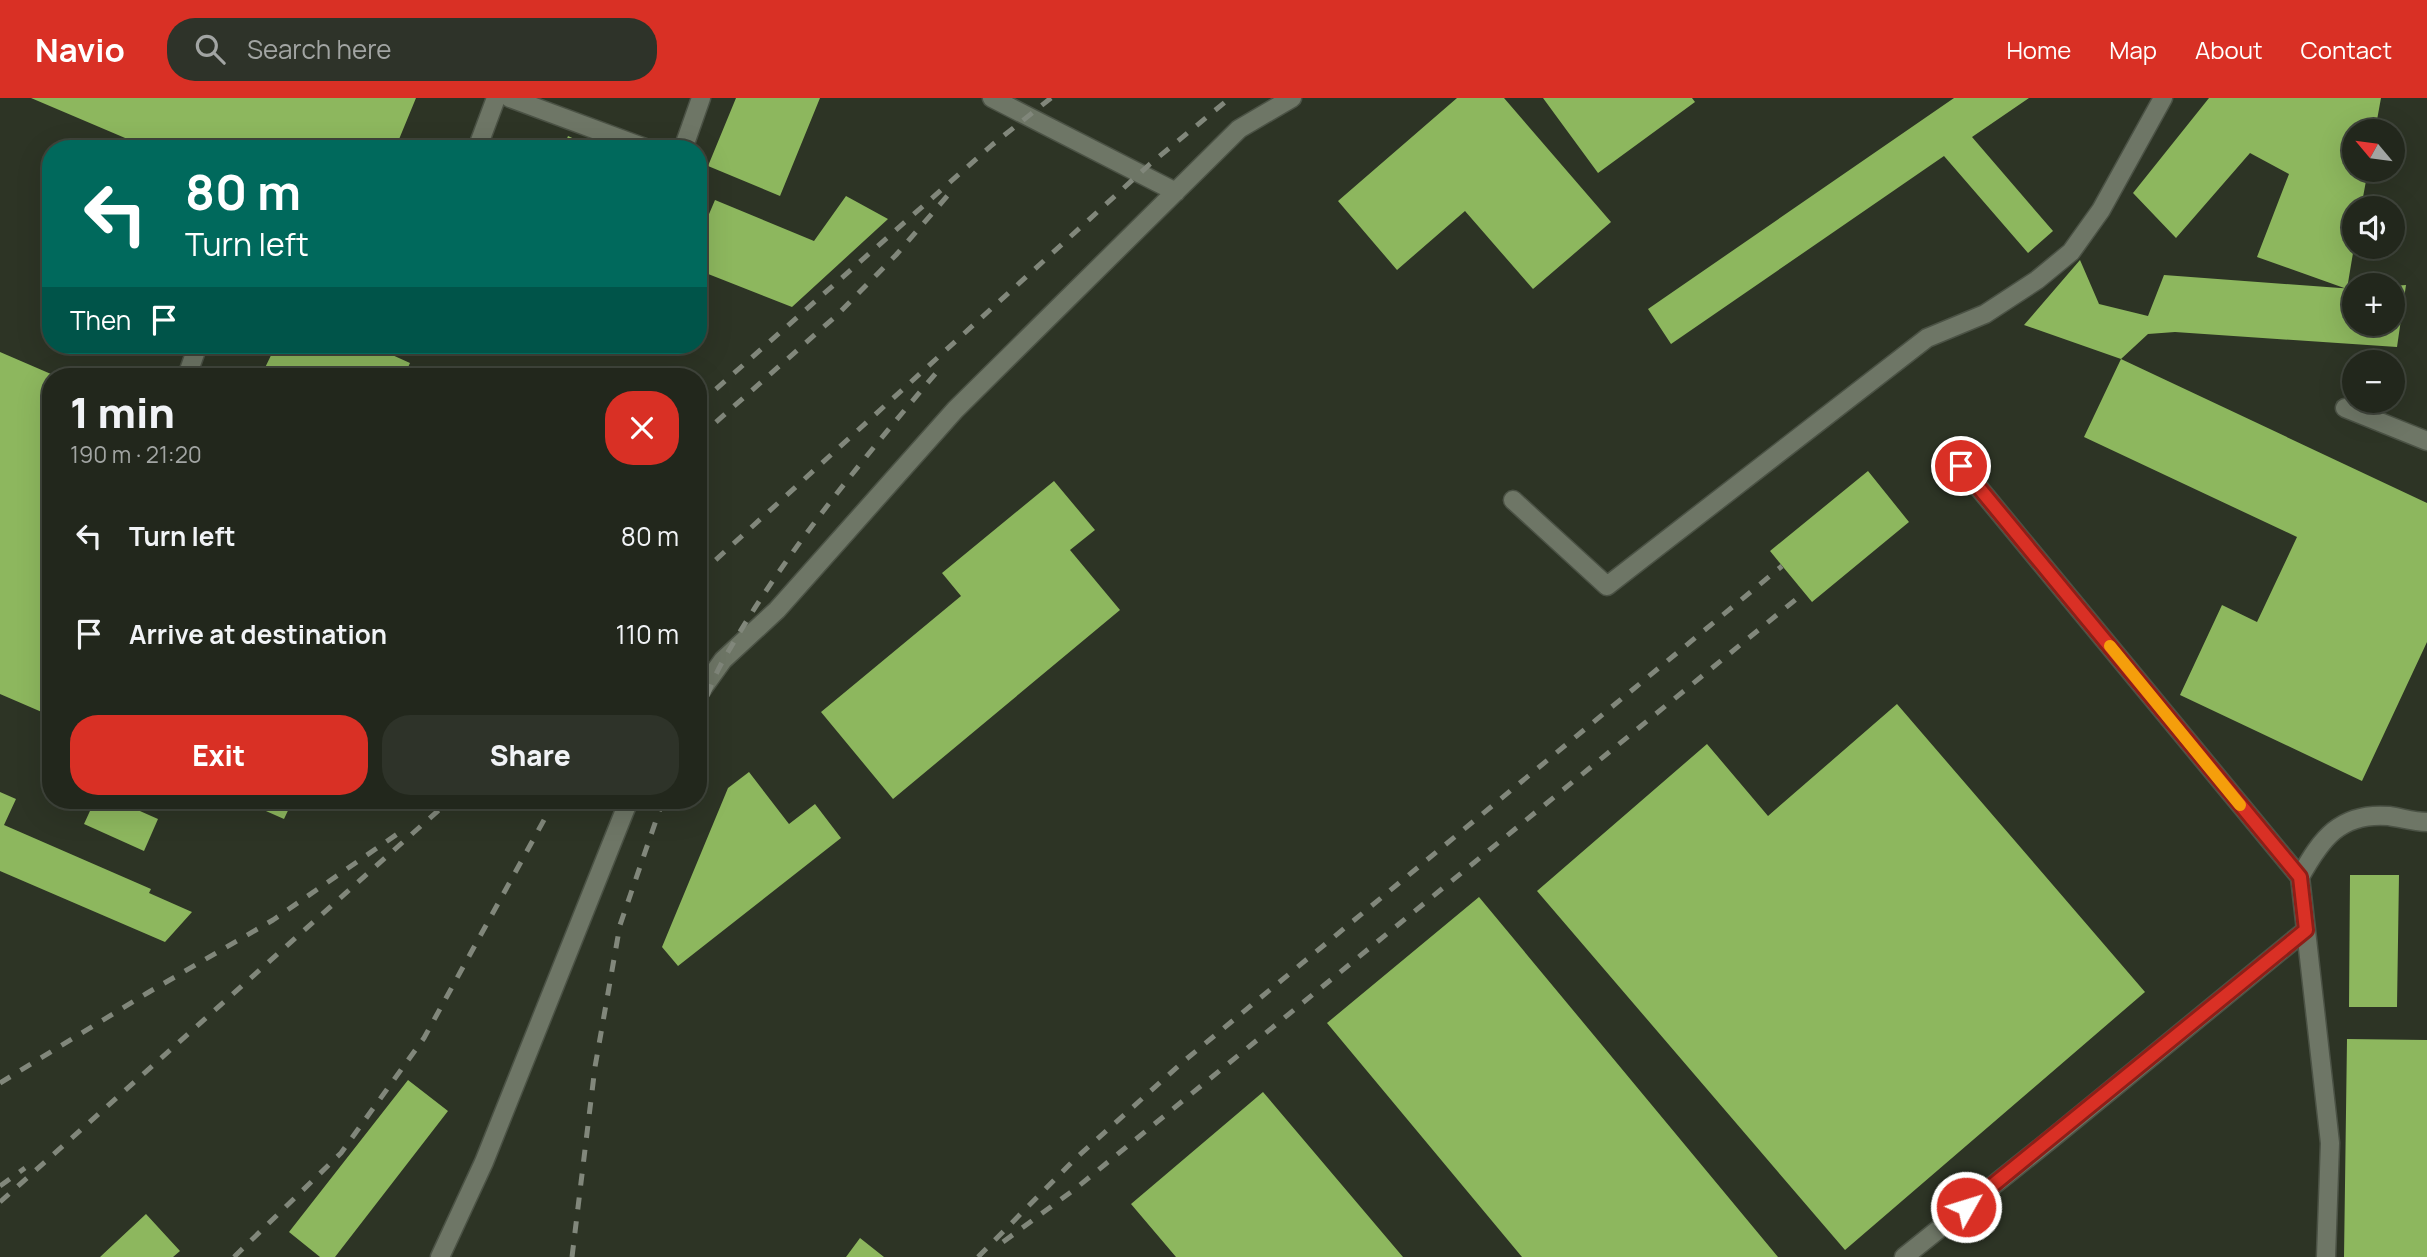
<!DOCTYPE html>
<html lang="en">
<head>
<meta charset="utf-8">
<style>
  :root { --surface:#22271c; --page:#2e3329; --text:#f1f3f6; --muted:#a2a5a3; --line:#3f443b; --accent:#d93025 }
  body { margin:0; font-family:Manrope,sans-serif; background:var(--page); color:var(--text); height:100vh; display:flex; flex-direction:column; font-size:26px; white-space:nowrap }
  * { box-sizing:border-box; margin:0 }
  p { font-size:23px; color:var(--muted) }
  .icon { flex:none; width:38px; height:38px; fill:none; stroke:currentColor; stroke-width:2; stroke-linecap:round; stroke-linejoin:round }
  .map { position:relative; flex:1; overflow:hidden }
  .sheet { position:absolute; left:42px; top:270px; width:665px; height:441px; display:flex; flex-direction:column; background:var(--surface); border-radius:28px; box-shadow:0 7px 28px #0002,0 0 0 2px var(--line) }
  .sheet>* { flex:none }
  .banner { position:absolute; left:42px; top:42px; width:665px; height:214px; border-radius:28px; box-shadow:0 7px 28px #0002,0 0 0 2px var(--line); background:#00695c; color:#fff; overflow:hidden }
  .needle { width:46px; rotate:299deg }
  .tools { position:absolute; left:2342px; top:21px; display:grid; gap:14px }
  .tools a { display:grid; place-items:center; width:63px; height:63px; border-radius:50%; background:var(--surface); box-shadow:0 7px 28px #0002,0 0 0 2px var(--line); font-size:35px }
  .pin { position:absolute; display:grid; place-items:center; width:60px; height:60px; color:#fff; margin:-30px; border:4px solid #fff; border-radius:50%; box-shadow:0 2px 7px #0007 }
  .me { position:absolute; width:77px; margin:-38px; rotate:51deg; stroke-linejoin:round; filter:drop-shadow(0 0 5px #0008) }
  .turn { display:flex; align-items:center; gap:24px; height:147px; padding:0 28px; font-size:32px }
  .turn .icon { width:91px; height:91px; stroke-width:2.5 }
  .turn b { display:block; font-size:49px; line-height:60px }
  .then { display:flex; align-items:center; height:66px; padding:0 28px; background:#0003; gap:14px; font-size:26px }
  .round { display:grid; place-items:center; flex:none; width:74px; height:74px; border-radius:28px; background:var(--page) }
  .summary { display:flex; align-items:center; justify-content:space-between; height:119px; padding:0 28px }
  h1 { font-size:42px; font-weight:800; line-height:52px }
  .cta { display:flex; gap:14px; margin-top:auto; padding:14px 28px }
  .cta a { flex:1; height:80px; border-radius:28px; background:var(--accent); color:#fff; font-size:28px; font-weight:800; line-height:80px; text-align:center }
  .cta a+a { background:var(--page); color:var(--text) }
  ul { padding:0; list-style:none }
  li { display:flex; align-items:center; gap:21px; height:98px; padding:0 28px }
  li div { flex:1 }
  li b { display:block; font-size:26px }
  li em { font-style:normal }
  header { display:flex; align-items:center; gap:42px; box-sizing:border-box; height:98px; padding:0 35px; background:var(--accent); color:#fff }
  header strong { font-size:33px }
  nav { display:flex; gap:38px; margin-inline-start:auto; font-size:24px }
  .search { width:490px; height:63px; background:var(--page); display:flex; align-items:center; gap:18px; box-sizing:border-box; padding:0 24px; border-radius:28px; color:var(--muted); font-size:26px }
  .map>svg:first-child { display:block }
</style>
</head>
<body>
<header>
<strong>Navio</strong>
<div class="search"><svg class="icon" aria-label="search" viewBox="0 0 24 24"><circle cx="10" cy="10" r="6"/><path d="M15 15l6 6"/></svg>Search here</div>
<nav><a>Home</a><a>Map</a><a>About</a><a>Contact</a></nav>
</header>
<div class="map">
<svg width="2427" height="1159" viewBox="0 0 2427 1159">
  <rect width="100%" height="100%" fill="#2d3425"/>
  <!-- building -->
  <path fill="#8db75e" d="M31,0H416L395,51H151Z
    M736,0H820L780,98L708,68Z
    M1457,0H1504L1611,124L1533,191L1465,113L1397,172L1338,103Z
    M1543,0H1692L1695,4L1598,75Z
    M1954,0H2029L1972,39L2053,133L2028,155L1944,58L1671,246L1648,211Z
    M2209,0H2381L2375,33H2354V72H2368L2361,110H2354V149L2347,191L2257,159L2289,76L2250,55L2176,140L2133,95Z
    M568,38L596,51H563Z
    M846,98L888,121L792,209L698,172V142L715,102L814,143Z
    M2080,162L2099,206L2148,218L2164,177L2354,191V226H2392V188L2406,187L2397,249L2175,234L2148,236L2121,261L2427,405V544L2362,683L2180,597L2222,507L2257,524L2297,439L2084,339L2121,261L2024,227Z
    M276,247H370L410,265L404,278H261Z
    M0,254L51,276V618L0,596Z
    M1868,373L1909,424L1812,504L1770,453Z
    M1054,383L1095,432L1070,452L1120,512L893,701L821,614L961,498L942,475Z
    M1897,606L2145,894L1845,1152L1537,793L1707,646L1768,718Z
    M749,674L789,726L815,706L841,740L678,868L662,849L728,690Z
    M0,694L16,701L4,727L151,791L149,795L192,814L165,844L0,773Z
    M95,702H115L158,721L144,753L84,726Z
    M241,702H293L284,721Z
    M2350,777H2399L2397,909H2349Z
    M1479,799L1778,1159H1522L1327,925Z
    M2347,941L2427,942V1159H2344Z
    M408,982L448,1013L335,1159H320L289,1134Z
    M1263,994L1403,1159H1176L1131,1106Z
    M146,1116L180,1153L173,1159H100Z
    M860,1140L884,1159H846Z"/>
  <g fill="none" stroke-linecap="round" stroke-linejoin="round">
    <!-- minor casing -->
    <g stroke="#4b5245" stroke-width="21">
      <path id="minor" d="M510,0L648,51
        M992,0L1176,94
        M477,51L496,0
        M683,51L701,0
        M187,278L198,247
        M2345,310L2427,343
        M1960,367L2300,779
        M1513,402L1607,488L1927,240L1985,216L2037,182L2071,154L2101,112L2163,0
        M698,597L723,562L777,512L955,312L1239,31L1292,0
        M440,1159L484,1064L629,702
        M1904,1159L2050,1042L2306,832
        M2326,1159L2330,1045L2300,779C2321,741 2340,714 2389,718C2402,720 2414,724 2427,724"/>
    </g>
    <!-- minor -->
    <use href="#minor" stroke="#6e7666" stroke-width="18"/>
    <!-- rail -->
    <path stroke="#81877b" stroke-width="5" stroke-dasharray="12 12" stroke-linecap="butt" d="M698,307L992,47L1051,0
      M698,340L836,218L896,157L949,96
      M698,478L1150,66L1230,0
      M698,620C707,600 713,579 724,561C784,455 863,361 942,268
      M0,985L149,894L273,822L406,730
      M0,1088L25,1070
      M0,1104L450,702
      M1003,1144L1075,1091L1800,498
      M234,1159L341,1055L424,940L555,702
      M572,1159L595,969L620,827L663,702
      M978,1159L1075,1061L1184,963L1782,468"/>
  </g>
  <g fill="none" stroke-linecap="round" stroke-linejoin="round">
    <!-- route casing -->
    <g stroke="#8d1f18" stroke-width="18">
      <path id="route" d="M1961,368L2300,779L2306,832L1966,1109"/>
    </g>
    <!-- route -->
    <use href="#route" stroke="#d93025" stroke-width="12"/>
    <!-- slow -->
    <path stroke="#f59e0b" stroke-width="12" d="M2110,548L2240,707"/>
  </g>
</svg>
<div class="tools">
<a><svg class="needle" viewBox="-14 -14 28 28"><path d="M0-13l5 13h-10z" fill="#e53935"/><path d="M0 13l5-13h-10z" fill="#a2a5a3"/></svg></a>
<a><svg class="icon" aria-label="sound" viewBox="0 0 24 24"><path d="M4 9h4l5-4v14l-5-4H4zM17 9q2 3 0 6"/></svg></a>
<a>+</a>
<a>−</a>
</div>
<div class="pin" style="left:1961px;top:368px;background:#d93025"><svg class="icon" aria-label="arrive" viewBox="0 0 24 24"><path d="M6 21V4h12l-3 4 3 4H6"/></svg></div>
<svg class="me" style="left:1966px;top:1109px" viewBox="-20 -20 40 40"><circle r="17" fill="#d93025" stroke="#fff" stroke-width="3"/><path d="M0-11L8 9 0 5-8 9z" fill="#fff"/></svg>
<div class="banner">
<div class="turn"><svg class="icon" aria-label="left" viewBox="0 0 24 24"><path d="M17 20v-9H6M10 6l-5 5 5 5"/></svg><div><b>80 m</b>Turn left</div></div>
<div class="then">Then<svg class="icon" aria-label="arrive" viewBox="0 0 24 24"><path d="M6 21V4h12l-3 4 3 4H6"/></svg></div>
</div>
<section class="sheet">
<div class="summary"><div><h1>1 min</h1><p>190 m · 21:20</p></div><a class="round" style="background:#d93025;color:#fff"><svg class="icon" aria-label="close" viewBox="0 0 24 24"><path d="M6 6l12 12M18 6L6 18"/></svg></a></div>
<ul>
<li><svg class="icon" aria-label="left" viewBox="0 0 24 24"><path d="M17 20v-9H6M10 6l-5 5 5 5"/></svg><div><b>Turn left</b></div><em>80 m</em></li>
<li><svg class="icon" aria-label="arrive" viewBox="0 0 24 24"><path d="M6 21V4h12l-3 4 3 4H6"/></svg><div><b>Arrive at destination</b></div><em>110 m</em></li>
</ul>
<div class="cta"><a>Exit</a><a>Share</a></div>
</section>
</div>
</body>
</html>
